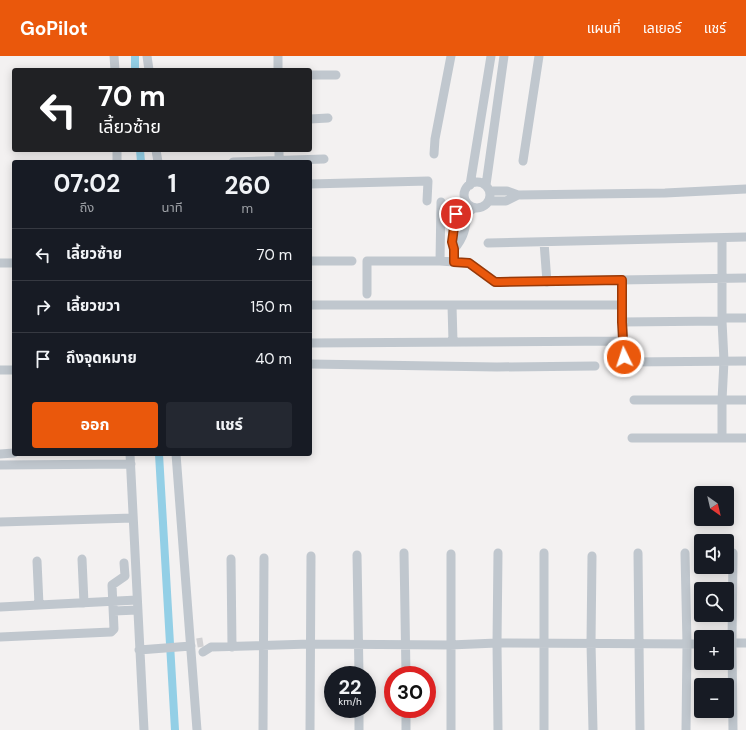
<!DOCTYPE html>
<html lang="th">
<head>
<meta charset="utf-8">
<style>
  :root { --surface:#171b24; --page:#242831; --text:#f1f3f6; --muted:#9ea1a6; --line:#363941; --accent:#ea580c }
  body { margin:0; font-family:"DM Sans","Noto Sans Thai",sans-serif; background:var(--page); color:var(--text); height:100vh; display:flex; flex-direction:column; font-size:15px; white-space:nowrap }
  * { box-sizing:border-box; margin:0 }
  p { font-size:13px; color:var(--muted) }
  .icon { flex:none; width:22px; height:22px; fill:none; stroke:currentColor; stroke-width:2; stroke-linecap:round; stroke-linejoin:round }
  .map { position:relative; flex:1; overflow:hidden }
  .drawer { position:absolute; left:12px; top:104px; width:300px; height:296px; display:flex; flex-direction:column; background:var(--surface); border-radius:4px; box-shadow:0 2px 10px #0003 }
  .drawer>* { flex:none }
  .top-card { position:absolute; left:12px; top:12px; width:300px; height:84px; border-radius:4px; box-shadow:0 2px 10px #0003; background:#202124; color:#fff; overflow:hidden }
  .needle { width:26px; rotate:146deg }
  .controls { position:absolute; left:694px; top:430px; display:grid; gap:8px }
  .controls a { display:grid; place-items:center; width:40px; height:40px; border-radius:4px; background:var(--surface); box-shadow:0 2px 10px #0003; font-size:20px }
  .speed { position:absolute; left:324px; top:610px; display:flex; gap:8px; font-size:20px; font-weight:700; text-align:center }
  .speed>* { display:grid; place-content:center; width:52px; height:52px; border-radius:50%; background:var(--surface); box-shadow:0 2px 10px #0003; line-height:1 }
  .speed small { font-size:10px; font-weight:400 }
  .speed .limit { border:6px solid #d22; background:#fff; color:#111 }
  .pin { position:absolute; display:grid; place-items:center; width:34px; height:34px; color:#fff; margin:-17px; border:2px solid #fff; border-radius:50%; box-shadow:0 1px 4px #0007 }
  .me { position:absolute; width:44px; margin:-22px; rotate:356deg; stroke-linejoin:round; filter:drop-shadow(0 0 3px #0008) }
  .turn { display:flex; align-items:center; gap:14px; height:84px; padding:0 20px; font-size:18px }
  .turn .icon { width:52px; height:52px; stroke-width:2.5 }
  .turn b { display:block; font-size:28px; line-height:34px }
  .eta { display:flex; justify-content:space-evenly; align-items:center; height:68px; text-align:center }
  .eta b { font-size:24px; font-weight:700; line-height:28px }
  .cta { display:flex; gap:8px; margin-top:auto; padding:8px 20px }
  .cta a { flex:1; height:46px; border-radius:4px; background:var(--accent); color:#fff; font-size:16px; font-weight:700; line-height:46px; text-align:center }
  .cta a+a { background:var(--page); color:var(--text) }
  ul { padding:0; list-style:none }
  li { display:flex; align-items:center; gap:12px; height:52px; padding:0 20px; border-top:1px solid var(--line) }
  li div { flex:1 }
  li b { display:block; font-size:15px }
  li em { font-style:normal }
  header { display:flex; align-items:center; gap:24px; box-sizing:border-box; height:56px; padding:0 20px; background:var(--accent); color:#fff }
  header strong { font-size:19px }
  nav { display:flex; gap:22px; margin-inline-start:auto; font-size:14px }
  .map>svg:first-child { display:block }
</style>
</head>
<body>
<header>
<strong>GoPilot</strong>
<nav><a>แผนที่</a><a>เลเยอร์</a><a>แชร์</a></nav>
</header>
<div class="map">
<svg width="746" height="674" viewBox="0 0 746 674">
  <rect width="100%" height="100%" fill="#f3f1f1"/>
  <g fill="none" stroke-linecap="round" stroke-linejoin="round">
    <!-- canal -->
    <path stroke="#93cfe6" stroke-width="8" d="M135,0V14
      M140,94L141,106
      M159,398L175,674"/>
    <!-- minor-tunnel -->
    <path stroke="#d1d1d3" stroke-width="9" stroke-dasharray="9 4.5" stroke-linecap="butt" d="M197,587L203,586"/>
    <!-- minor -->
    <path stroke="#c0c7ce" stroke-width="9" d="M114,0L115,14
      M147,0L149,14
      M278,0V14
      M310,19H336
      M310,63L328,62
      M117,94V106
      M156,94L158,106
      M279,94V105
      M434,98L435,83L451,0
      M523,105L539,0
      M233,106L324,103
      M464 139a13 13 0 1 1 26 0a13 13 0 1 1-26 0Z
      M310,128L428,125L427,145
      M470,129L491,0
      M486,129L504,0
      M490,135H507L518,139L665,137L746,133
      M489,145H506L518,139
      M441,146L440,205L469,207L495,226H499L746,222
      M544,186L547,226
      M488,187L746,181
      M454,193C464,182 466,171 467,157L474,152
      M310,205H352
      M454,206C454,193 450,171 456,159C458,155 464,151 467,147
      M0,207H14
      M622,224L623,285L625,301L629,306L746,305
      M367,238V205H440
      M310,249H622
      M452,249L453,286
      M722,262H746
      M622,266L722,265
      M310,287L623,285
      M310,308L497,311L595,310
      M0,314H14
      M634,344H746
      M722,381V344L724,305L722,265V182
      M632,382H746
      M0,398L14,397
      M130,398L144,674
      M176,398L197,674
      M0,409L131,408
      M0,466L133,462
      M404,497L406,619
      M498,497L497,587L498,674
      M638,497L640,674
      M685,497L687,588L686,674
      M733,497L732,587L733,674
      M451,498V674
      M357,499L359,619
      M592,500L591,587L593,674
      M82,503L84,547
      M231,503L232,591
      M37,505L39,549
      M0,551L137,544
      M114,555L137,554
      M0,581L111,576L114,573L112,529L125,520L124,507
      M727,587H746
      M139,594L191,590
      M203,596L211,591L310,588L450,589L497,587L701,588
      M359,653V674
      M406,653V674
      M263,674L264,502
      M310,674L311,500
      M544,674V497"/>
  </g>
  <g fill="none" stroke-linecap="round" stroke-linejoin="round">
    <!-- route casing -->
    <g stroke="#983908" stroke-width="10">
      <path id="route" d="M456,158L452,186L454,193V206L469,207L495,226H500L622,224V266L624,301"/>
    </g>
    <!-- route -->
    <use href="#route" stroke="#ea580c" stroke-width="7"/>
  </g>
</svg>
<div class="controls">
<a><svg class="needle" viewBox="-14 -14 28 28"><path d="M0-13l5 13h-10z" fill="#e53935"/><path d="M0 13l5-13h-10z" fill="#9ea1a6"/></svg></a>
<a><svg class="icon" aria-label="sound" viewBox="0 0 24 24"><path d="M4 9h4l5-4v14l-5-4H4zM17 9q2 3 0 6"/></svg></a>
<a><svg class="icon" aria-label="search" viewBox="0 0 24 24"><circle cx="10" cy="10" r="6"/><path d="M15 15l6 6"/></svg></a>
<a>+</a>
<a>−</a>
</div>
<div class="speed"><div>22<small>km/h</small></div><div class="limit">30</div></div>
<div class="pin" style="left:456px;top:158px;background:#d93025"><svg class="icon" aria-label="arrive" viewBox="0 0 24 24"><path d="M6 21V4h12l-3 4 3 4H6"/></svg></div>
<svg class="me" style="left:624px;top:301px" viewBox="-20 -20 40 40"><circle r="17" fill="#ea580c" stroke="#fff" stroke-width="3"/><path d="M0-11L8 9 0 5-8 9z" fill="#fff"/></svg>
<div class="top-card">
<div class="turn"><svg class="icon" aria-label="left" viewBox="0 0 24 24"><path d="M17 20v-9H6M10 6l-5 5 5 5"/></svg><div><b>70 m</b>เลี้ยวซ้าย</div></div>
</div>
<section class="drawer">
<div class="eta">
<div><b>07:02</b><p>ถึง</p></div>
<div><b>1</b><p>นาที</p></div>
<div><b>260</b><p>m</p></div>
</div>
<ul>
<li><svg class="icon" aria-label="left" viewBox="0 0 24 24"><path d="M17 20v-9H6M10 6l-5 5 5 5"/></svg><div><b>เลี้ยวซ้าย</b></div><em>70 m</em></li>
<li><svg class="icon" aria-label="right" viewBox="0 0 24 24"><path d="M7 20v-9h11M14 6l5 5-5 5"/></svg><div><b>เลี้ยวขวา</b></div><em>150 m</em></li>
<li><svg class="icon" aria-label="arrive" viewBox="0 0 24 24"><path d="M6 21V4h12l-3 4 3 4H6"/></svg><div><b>ถึงจุดหมาย</b></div><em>40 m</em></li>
</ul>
<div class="cta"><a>ออก</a><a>แชร์</a></div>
</section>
</div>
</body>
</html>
